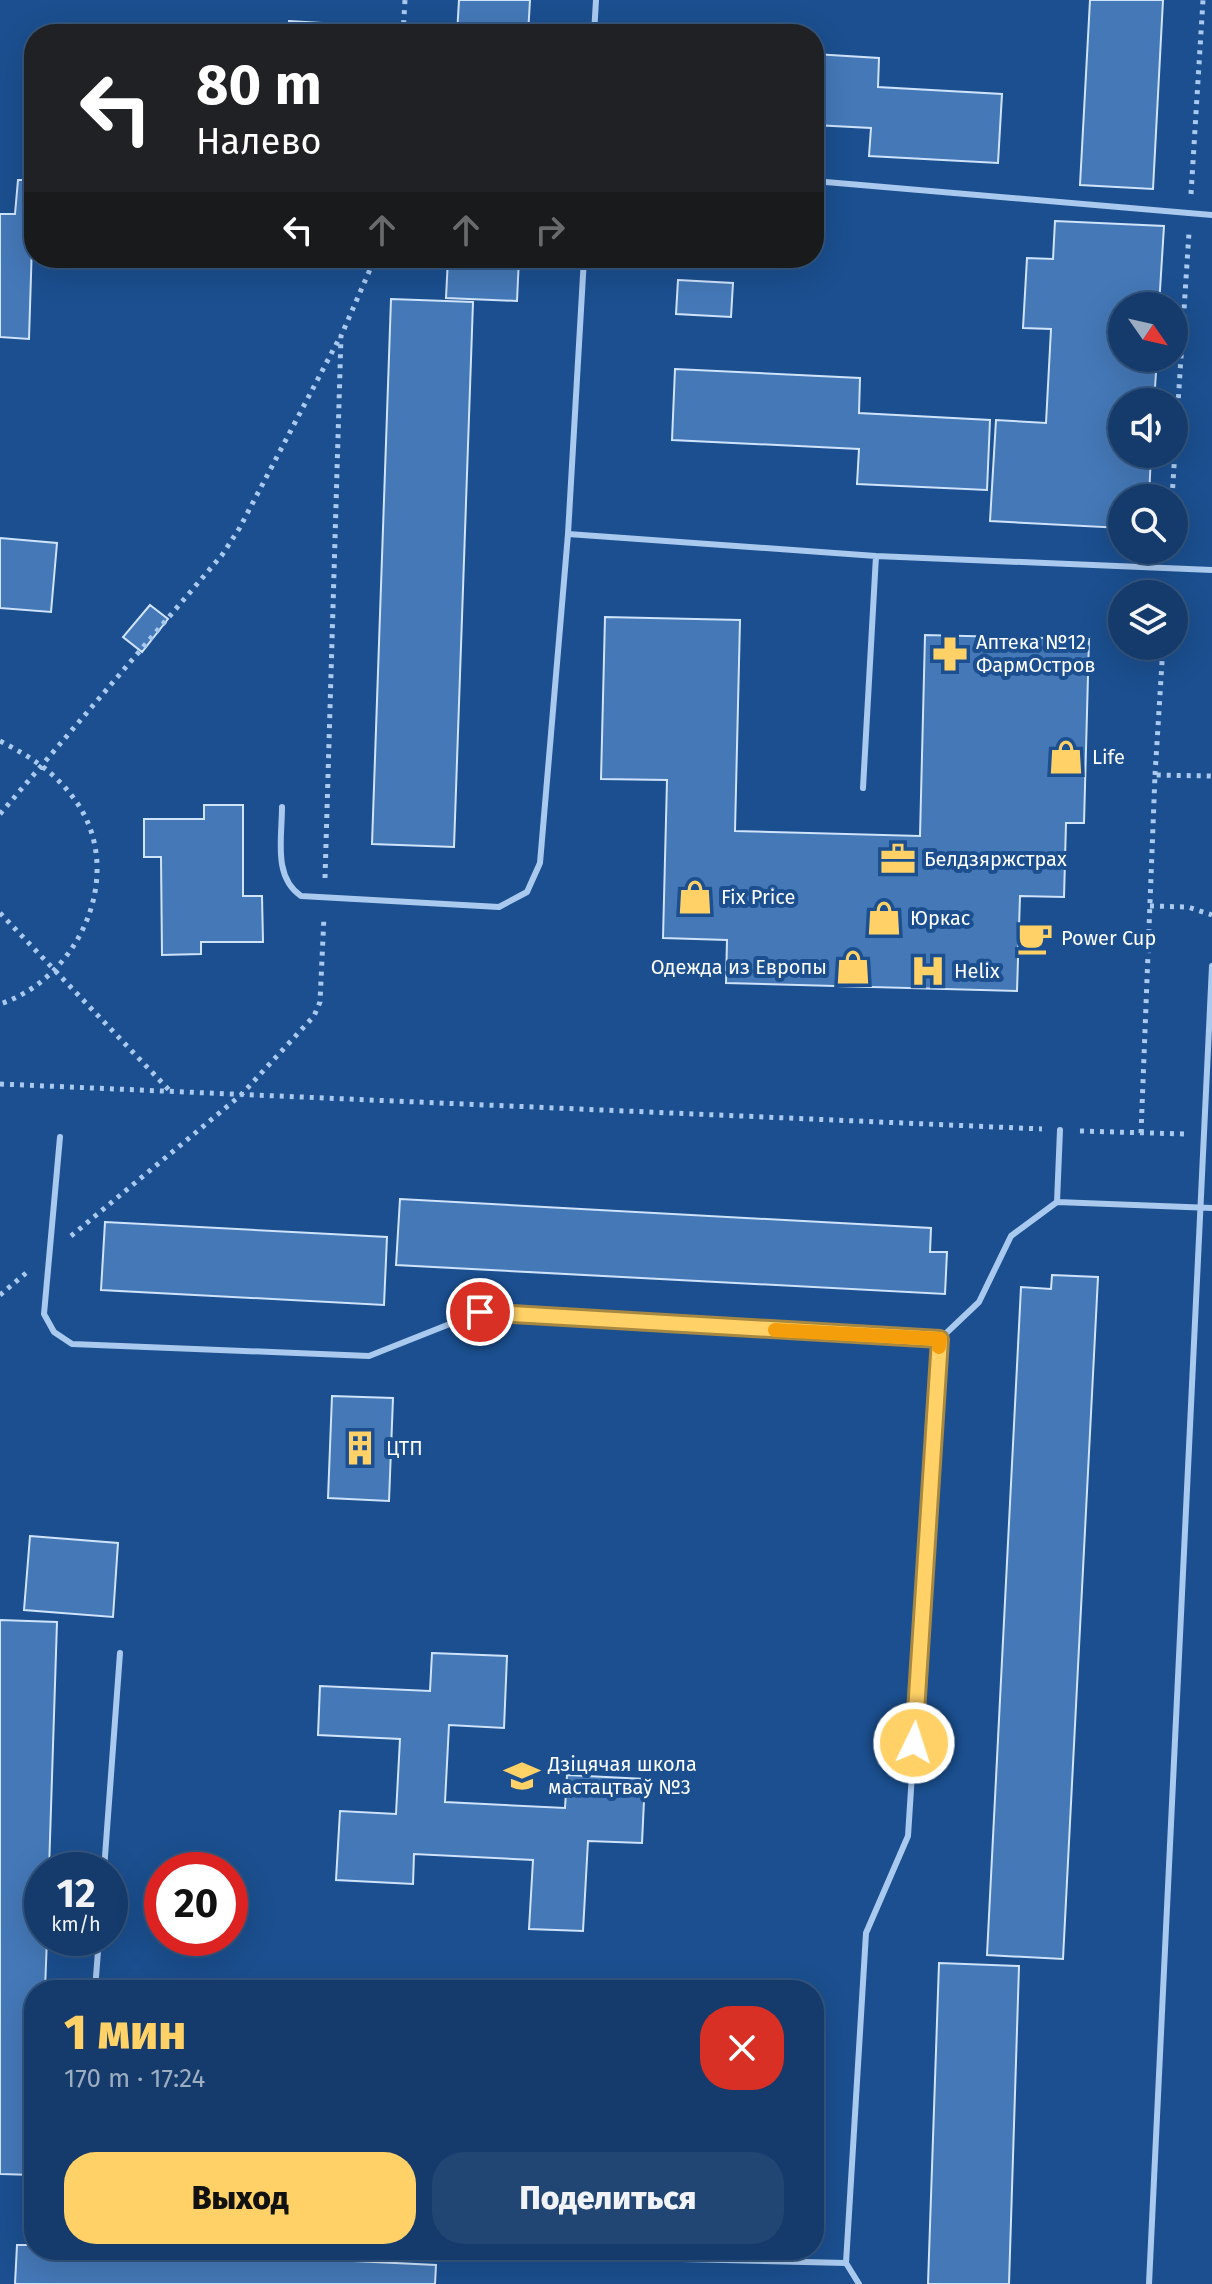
<!DOCTYPE html>
<html lang="ru">
<head>
<meta charset="utf-8">
<style>
  :root { --surface:#143b6b; --page:#214673; --text:#f1f3f6; --muted:#9dadc1; --line:#33557e; --accent:#ffd166 }
  body { margin:0; font-family:"Fira Sans",sans-serif; background:var(--page); color:var(--text); height:100vh; display:flex; flex-direction:column; font-size:30px; white-space:nowrap }
  * { box-sizing:border-box; margin:0 }
  p { font-size:26px; color:var(--muted) }
  .icon { flex:none; width:44px; height:44px; fill:none; stroke:currentColor; stroke-width:2; stroke-linecap:round; stroke-linejoin:round }
  .map { position:relative; flex:1; overflow:hidden }
  .side { position:absolute; left:24px; top:1980px; width:800px; height:280px; display:flex; flex-direction:column; background:var(--surface); border-radius:32px; box-shadow:0 8px 32px #0002,0 0 0 2px var(--line) }
  .side>* { flex:none }
  .banner { position:absolute; left:24px; top:24px; width:800px; height:244px; border-radius:32px; box-shadow:0 8px 32px #0002,0 0 0 2px var(--line); background:#202124; color:#fff; overflow:hidden }
  .needle { width:52px; rotate:124deg }
  .buttons { position:absolute; left:1108px; top:292px; display:grid; gap:16px }
  .buttons a { display:grid; place-items:center; width:80px; height:80px; border-radius:50%; background:var(--surface); box-shadow:0 8px 32px #0002,0 0 0 2px var(--line); font-size:40px }
  .speed { position:absolute; left:24px; top:1852px; display:flex; gap:16px; font-size:40px; font-weight:700; text-align:center }
  .speed>* { display:grid; place-content:center; width:104px; height:104px; border-radius:50%; background:var(--surface); box-shadow:0 8px 32px #0002,0 0 0 2px var(--line); line-height:1 }
  .speed small { font-size:20px; font-weight:400 }
  .speed .limit { border:12px solid #d22; background:#fff; color:#111 }
  .pin { position:absolute; display:grid; place-items:center; width:68px; height:68px; color:#fff; margin:-34px; border:4px solid #fff; border-radius:50%; box-shadow:0 2px 8px #0007 }
  .me { position:absolute; width:88px; margin:-44px; rotate:4deg; stroke-linejoin:round; filter:drop-shadow(0 0 6px #0008) }
  .turn { display:flex; align-items:center; gap:28px; height:168px; padding:0 40px; font-size:36px }
  .turn .icon { width:104px; height:104px; stroke-width:2.5 }
  .turn b { display:block; font-size:56px; line-height:68px }
  .lanes { display:flex; align-items:center; height:76px; padding:0 40px; background:#0003; justify-content:center; gap:40px; direction:ltr }
  .lanes .off { opacity:.35 }
  .round { display:grid; place-items:center; flex:none; width:84px; height:84px; border-radius:32px; background:var(--page) }
  .overview { display:flex; align-items:center; justify-content:space-between; height:136px; padding:0 40px }
  h1 { font-size:48px; font-weight:800; line-height:60px; color:var(--accent) }
  .primary-button { display:flex; gap:16px; margin-top:auto; padding:16px 40px }
  .primary-button a { flex:1; height:92px; border-radius:32px; background:var(--accent); color:#111; font-size:32px; font-weight:800; line-height:92px; text-align:center }
  .primary-button a+a { background:var(--page); color:var(--text) }
  .map>svg:first-child { display:block }
</style>
</head>
<body>
<div class="map">
<svg width="1212" height="2284" viewBox="0 0 1212 2284">
  <rect width="100%" height="100%" fill="#1b4f8f"/>
  <!-- building -->
  <path fill="#4478b7" stroke="#cfe3fa" stroke-width="2" d="M459,0H530L528,34H457Z
    M1090,0H1163L1153,189L1080,185Z
    M289,21L321,23L320,34H288Z
    M814,54L879,58L878,87L1002,94L998,163L869,156L871,128L814,125Z
    M18,180H34L29,339L0,337V214H15Z
    M1055,221L1164,226L1159,306H1122V358H1157L1154,402H1122V454H1151L1149,498H1122V528L990,521L996,420L1046,423L1051,329L1023,328L1027,258L1053,259Z
    M448,258H519L517,301L446,298Z
    M678,280L733,283L731,317L676,314Z
    M391,299L473,302L454,847L372,844Z
    M675,369L860,378L859,413L990,420L987,490L857,484L859,449L672,440Z
    M0,538L57,543L51,612L0,608Z
    M150,605L168,619L142,652L123,637Z
    M605,617L740,620L735,831L920,836L925,635L1089,639L1084,823H1066L1064,897L1020,896L1017,991L726,983L727,940L663,938L667,780L601,779Z
    M204,805H243V896H262L263,942H201V954L162,955L161,857H144V819H204Z
    M400,1199L931,1228L930,1252H947L945,1294L396,1265Z
    M105,1222L387,1237L384,1305L101,1290Z
    M1052,1275L1098,1277L1063,1959L987,1955L1021,1287L1051,1289Z
    M332,1396L393,1398L389,1501L328,1498Z
    M30,1536L118,1543L113,1617L24,1610Z
    M0,1620L57,1622L49,1870H42V1938H47L45,1990H34V2175L0,2174Z
    M432,1653L507,1656L504,1728L449,1725L445,1802L565,1808L567,1775L645,1779L642,1843L588,1841L583,1931L529,1929L533,1860L414,1854L413,1884L336,1880L340,1811L396,1814L400,1739L318,1735L320,1686L430,1691Z
    M939,1963L1019,1966L1009,2284H928Z
    M17,2245H34V2250H128L436,2265L435,2284H15Z"/>
  <g fill="none" stroke-linecap="round" stroke-linejoin="round">
    <!-- path -->
    <path stroke="#a9c9ee" stroke-width="5" stroke-dasharray="4 6" stroke-linecap="butt" d="M403,34L405,0
      M1191,194L1203,0
      M1172,498L1189,232
      M0,741C29,756 52,770 72,796C129,868 82,977 0,1004
      M1155,775L1163,646
      M0,814L222,555L239,529L340,337
      M325,878L341,336L375,258
      M1150,906L1188,907L1212,915
      M0,913L170,1091
      M0,1084L1042,1129
      M1080,1131L1186,1134
      M1141,1133L1155,775L1212,776
      M71,1236L241,1095L314,1016L320,1002L324,916
      M0,1295L26,1273"/>
    <!-- lane -->
    <path stroke="#a9c9ee" stroke-width="6" d="M594,34L596,0
      M814,181L1212,215
      M584,258L568,534L876,556L1212,570
      M863,788L876,556
      M282,807C282,838 273,877 301,896L499,907L527,892L540,863L568,534
      M60,1137L44,1314L54,1332L72,1344L369,1356L480,1312L940,1339L979,1302L1011,1236L1057,1202L1212,1208
      M1057,1202L1060,1130
      M104,1870L120,1653
      M95,1990L99,1938
      M497,2250L519,2255L846,2263
      M859,2284L846,2263L866,1933L908,1836L940,1339
      M1149,2284L1212,966"/>
  </g>
  <g fill="none" stroke-linecap="round" stroke-linejoin="round">
    <!-- route casing -->
    <g stroke="#a68842" stroke-width="20">
      <path id="route" d="M480,1312L940,1339L914,1743"/>
    </g>
    <!-- route -->
    <use href="#route" stroke="#ffd166" stroke-width="14"/>
    <!-- slow -->
    <path stroke="#f59e0b" stroke-width="14" d="M775,1330L940,1339L939,1347"/>
  </g>
  <!-- icons -->
  <defs>
    <g id="pharmacy-bare" transform="scale(2.76)"><path d="M-2-6h4v4h4v4h-4v4h-4v-4h-4v-4h4Z" fill="#ffd166" stroke="#1b4f8f" stroke-width="2.5" paint-order="stroke"/></g>
    <g id="shop-bare" transform="scale(2.76)"><path d="M-5-2.5h2.3a2.7 3.5 0 0 1 5.4 0H5L5.5 6h-11ZM-1.5-2.5h3a1.5 2.3 0 0 0-3 0Z" fill="#ffd166" stroke="#1b4f8f" stroke-width="2.5" paint-order="stroke"/></g>
    <g id="office-bare" transform="scale(2.76)"><path d="M-6-3h4V-5.5h4V-3h4V5H-6ZM-1-4.5V-3h2v-1.5ZM-6 0V1H6V0Z" fill="#ffd166" stroke="#1b4f8f" stroke-width="2.5" paint-order="stroke"/></g>
    <g id="cafe-bare" transform="scale(2.76)"><path d="M-5.5-4.5H6V0H3Q3 3.5 0 3.5H-2.5Q-5.5 3.5-5.5 0ZM3-3.2v2h1.7v-2ZM-6 4.5H4V6H-6Z" fill="#ffd166" stroke="#1b4f8f" stroke-width="2.5" paint-order="stroke"/></g>
    <g id="hospital-bare" transform="scale(2.76)"><path d="M-5-5h3v3.5h4V-5h3V5h-3V1.5h-4V5h-3Z" fill="#ffd166" stroke="#1b4f8f" stroke-width="2.5" paint-order="stroke"/></g>
    <g id="building-bare" transform="scale(2.76)"><path d="M-4-6H4V6H1V3H-1V6H-4ZM-2.5-4.3h1.7v1.8h-1.7ZM.8-4.3h1.7v1.8H.8ZM-2.5-1h1.7V.8h-1.7ZM.8-1h1.7V.8H.8Z" fill="#ffd166" stroke="#1b4f8f" stroke-width="2.5" paint-order="stroke"/></g>
    <g id="school-bare" transform="scale(2.76)"><path d="M0-5L7-2L0 1L-7-2ZM-4 1L0 2.5L4 1V4Q0 6-4 4Z" fill="#ffd166" stroke="#1b4f8f" stroke-width="2.5" paint-order="stroke"/></g>
  </defs>
  <g fill-rule="evenodd">
    <use href="#pharmacy-bare" x="950" y="654"/>
    <use href="#shop-bare" x="1066" y="757"/>
    <use href="#office-bare" x="898" y="859"/>
    <use href="#shop-bare" x="695" y="897"/>
    <use href="#shop-bare" x="884" y="918"/>
    <use href="#cafe-bare" x="1035" y="938"/>
    <use href="#shop-bare" x="853" y="967"/>
    <use href="#hospital-bare" x="928" y="971"/>
    <use href="#building-bare" x="360" y="1448"/>
    <use href="#school-bare" x="522" y="1776"/>
  </g>
  <g text-anchor="middle" dominant-baseline="central" stroke-width="8" stroke-linejoin="round" paint-order="stroke">
    <!-- poi labels -->
    <g font-size="20" fill="#fff" stroke="#1b4f8f" text-anchor="start">
      <text x="976" y="642">Аптека №12<tspan x="976" dy="23">ФармОстров</tspan></text>
      <text x="1092" y="757">Life</text>
      <text x="924" y="859">Белдзяржстрах</text>
      <text x="721" y="897">Fix Price</text>
      <text x="910" y="918">Юркас</text>
      <text x="1061" y="938">Power Cup</text>
      <text x="827" y="967" text-anchor="end">Одежда из Европы</text>
      <text x="954" y="971">Helix</text>
      <text x="386" y="1448">ЦТП</text>
      <text x="548" y="1764">Дзіцячая школа<tspan x="548" dy="23">мастацтваў №3</tspan></text>
    </g>
  </g>
</svg>
<div class="buttons">
<a><svg class="needle" viewBox="-14 -14 28 28"><path d="M0-13l5 13h-10z" fill="#e53935"/><path d="M0 13l5-13h-10z" fill="#9dadc1"/></svg></a>
<a><svg class="icon" aria-label="sound" viewBox="0 0 24 24"><path d="M4 9h4l5-4v14l-5-4H4zM17 9q2 3 0 6"/></svg></a>
<a><svg class="icon" aria-label="search" viewBox="0 0 24 24"><circle cx="10" cy="10" r="6"/><path d="M15 15l6 6"/></svg></a>
<a><svg class="icon" aria-label="layers" viewBox="0 0 24 24"><path d="M12 4l9 5-9 5-9-5zM3 14l9 5 9-5"/></svg></a>
</div>
<div class="speed"><div>12<small>km/h</small></div><div class="limit">20</div></div>
<div class="pin" style="left:480px;top:1312px;background:#d93025"><svg class="icon" aria-label="arrive" viewBox="0 0 24 24"><path d="M6 21V4h12l-3 4 3 4H6"/></svg></div>
<svg class="me" style="left:914px;top:1743px" viewBox="-20 -20 40 40"><circle r="17" fill="#ffd166" stroke="#fff" stroke-width="3"/><path d="M0-11L8 9 0 5-8 9z" fill="#fff"/></svg>
<div class="banner">
<div class="turn"><svg class="icon" aria-label="left" viewBox="0 0 24 24"><path d="M17 20v-9H6M10 6l-5 5 5 5"/></svg><div><b>80 m</b>Налево</div></div>
<div class="lanes"><svg class="icon" aria-label="left" viewBox="0 0 24 24"><path d="M17 20v-9H6M10 6l-5 5 5 5"/></svg><svg class="icon off" aria-label="ahead" viewBox="0 0 24 24"><path d="M12 20V5M6 11l6-6 6 6"/></svg><svg class="icon off" aria-label="ahead" viewBox="0 0 24 24"><path d="M12 20V5M6 11l6-6 6 6"/></svg><svg class="icon off" aria-label="right" viewBox="0 0 24 24"><path d="M7 20v-9h11M14 6l5 5-5 5"/></svg></div>
</div>
<section class="side">
<div class="overview"><div><h1>1 мин</h1><p>170 m · 17:24</p></div><a class="round" style="background:#d93025;color:#fff"><svg class="icon" aria-label="close" viewBox="0 0 24 24"><path d="M6 6l12 12M18 6L6 18"/></svg></a></div>
<div class="primary-button"><a>Выход</a><a>Поделиться</a></div>
</section>
</div>
</body>
</html>
